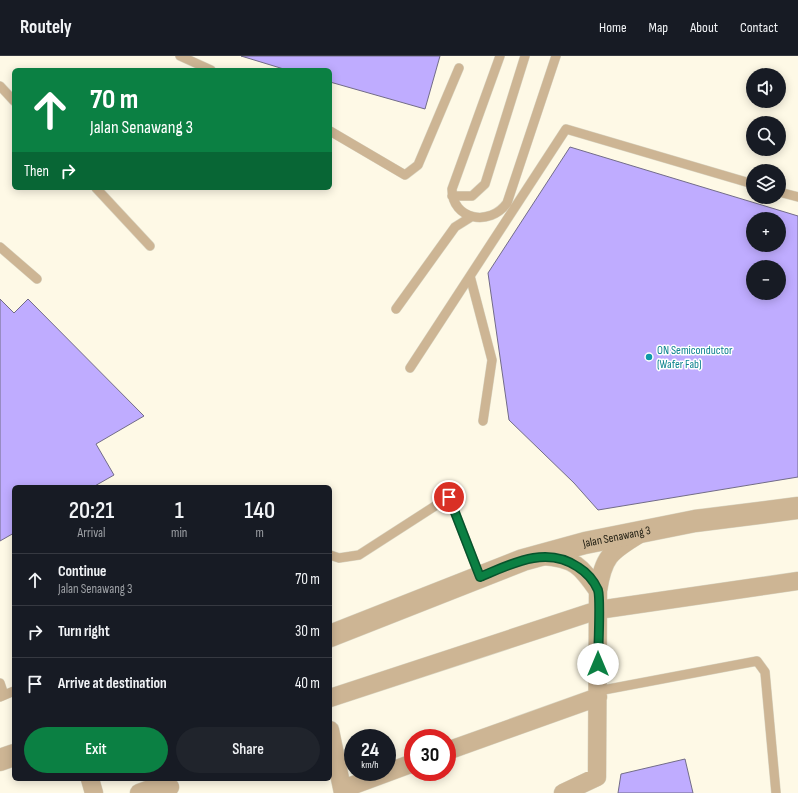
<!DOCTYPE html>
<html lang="en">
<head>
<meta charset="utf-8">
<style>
  :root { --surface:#171b24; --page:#20242c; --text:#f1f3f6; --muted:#9ea1a6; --line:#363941; --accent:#0b8043 }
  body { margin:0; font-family:"Sofia Sans Condensed",sans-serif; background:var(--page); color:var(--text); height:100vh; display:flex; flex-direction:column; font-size:15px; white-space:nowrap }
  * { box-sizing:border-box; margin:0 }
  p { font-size:13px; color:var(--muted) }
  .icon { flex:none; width:22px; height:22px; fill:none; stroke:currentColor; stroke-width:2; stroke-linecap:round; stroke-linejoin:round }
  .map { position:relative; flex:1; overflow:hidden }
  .side { position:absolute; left:12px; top:429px; width:320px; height:296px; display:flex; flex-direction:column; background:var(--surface); border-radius:6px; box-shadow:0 2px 10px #0003 }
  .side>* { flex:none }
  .guide { position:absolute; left:12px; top:12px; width:320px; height:122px; border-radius:6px; box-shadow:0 2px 10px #0003; background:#0b8043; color:#fff; overflow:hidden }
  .tools { position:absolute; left:746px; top:12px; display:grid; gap:8px }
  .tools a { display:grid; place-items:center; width:40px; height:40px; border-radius:50%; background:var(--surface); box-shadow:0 2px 10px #0003; font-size:20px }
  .speed { position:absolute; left:344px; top:673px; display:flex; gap:8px; font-size:20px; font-weight:700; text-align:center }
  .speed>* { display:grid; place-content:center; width:52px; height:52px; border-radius:50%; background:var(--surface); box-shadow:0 2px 10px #0003; line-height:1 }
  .speed small { font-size:10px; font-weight:400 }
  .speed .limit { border:6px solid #d22; background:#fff; color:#111 }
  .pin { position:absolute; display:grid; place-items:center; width:34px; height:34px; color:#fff; margin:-17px; border:2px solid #fff; border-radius:50%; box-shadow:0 1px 4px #0007 }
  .me { position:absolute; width:44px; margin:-22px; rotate:0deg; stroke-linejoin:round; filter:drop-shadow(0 0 3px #0008) }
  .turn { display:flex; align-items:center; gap:14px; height:84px; padding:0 12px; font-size:18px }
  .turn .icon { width:52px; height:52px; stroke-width:2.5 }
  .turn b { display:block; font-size:28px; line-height:34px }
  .then { display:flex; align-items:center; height:38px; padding:0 12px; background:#0003; gap:8px; font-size:15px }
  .eta { display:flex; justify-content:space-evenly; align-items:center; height:68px; text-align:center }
  .eta b { font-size:24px; font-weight:600; line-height:28px }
  .button { display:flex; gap:8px; margin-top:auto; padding:8px 12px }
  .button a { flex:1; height:46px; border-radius:24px; background:var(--accent); color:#fff; font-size:16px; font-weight:600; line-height:46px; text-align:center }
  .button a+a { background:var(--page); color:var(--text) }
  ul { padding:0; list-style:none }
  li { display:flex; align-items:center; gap:12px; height:52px; padding:0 12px; border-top:1px solid var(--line) }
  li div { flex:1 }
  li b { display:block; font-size:15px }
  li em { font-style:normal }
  header { display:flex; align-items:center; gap:24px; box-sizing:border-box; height:56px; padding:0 20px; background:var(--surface); border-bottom:1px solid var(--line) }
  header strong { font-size:19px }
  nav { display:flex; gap:22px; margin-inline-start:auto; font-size:14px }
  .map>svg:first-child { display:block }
</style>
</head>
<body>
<header>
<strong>Routely</strong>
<nav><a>Home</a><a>Map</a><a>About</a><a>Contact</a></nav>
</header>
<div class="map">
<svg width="798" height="737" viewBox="0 0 798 737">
  <rect width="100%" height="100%" fill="#fef9e6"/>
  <!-- building -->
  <path fill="#bfacff" stroke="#726c88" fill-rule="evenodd" d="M241,0H440L425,53L330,26V14H287Z
    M570,91L798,160V421L598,454L574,427L509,364L488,217ZM753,163H779V189H753ZM753,211H779V237H753Z
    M0,243L14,257L28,243L144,360L96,388L114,419L93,431H14V477L0,485Z
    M685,703L693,737H618L621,718Z"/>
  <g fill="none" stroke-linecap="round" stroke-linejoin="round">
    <!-- service casing -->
    <g stroke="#dad6c4" stroke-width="10">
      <path id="service" d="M180,0L211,14
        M500,0L452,133C452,164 490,171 507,147L556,0
        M0,30L14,45
        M330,75L405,119L418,109L459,12
        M96,132L150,190
        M779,136L798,141
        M452,140H472L485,128L525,0
        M0,191L37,223
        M470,220L492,304L483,365
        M396,253L455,171L471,161
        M410,312L566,73L753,128
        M330,499L339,502L359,499L449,441L480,521
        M0,627L4,639
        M598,635L757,605L765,616L776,737
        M0,641L14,635"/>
    </g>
    <!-- minor casing -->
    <g stroke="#dad6c4" stroke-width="19">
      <path id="minor" d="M543,500C574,502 581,510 598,535
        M330,642L598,554L798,525
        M330,674L343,737
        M447,695L598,641
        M90,723L94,737
        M343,733L413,707
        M139,737L161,729L170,731
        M563,737L597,721L598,535C603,501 610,496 638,479"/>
    </g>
    <!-- tertiary casing -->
    <g stroke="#dad6c4" stroke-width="23">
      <g id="tertiary">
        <path id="s1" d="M330,580L523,504L585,487L695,465L798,452"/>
        <path d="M0,704L14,699"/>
      </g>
    </g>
    <!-- service -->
    <use href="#service" stroke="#cdb594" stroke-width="9"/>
    <!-- minor -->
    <use href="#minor" stroke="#cdb594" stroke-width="18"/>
    <!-- tertiary -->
    <use href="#tertiary" stroke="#cdb594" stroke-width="22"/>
  </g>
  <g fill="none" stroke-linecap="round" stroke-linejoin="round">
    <!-- route casing -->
    <g stroke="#07532c" stroke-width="10">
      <path id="route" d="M449,441L480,521C511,508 546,489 578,511C586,516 594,525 598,534C601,543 598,594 598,608"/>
    </g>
    <!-- route -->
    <use href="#route" stroke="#0b8043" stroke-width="7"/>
  </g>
  <!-- markers -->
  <circle fill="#0f9aa8" stroke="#fff" stroke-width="1.5" cx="649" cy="301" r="4"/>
  <g text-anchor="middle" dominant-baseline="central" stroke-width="3" stroke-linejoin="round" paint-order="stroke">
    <!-- culture labels -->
    <g font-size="12" fill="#0d838f" stroke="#fff" text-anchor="start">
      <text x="657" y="294">ON Semiconductor<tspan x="657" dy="14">(Wafer Fab)</tspan></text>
    </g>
    <!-- street labels -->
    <g font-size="12" fill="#1e1c10" stroke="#fff">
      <text stroke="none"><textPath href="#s1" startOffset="304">Jalan Senawang 3</textPath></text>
    </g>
  </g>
</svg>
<div class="tools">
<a><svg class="icon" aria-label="sound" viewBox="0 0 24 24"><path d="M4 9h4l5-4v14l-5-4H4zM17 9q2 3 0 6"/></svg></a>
<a><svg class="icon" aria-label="search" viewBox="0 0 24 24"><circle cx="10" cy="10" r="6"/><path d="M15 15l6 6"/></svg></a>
<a><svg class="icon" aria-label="layers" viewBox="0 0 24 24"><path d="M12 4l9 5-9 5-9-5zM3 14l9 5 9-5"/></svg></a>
<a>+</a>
<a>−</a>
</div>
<div class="speed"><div>24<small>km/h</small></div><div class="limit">30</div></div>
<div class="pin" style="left:449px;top:441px;background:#d93025"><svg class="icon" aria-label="arrive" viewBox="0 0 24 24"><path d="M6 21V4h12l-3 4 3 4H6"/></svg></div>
<svg class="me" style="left:598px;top:608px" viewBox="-20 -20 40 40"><circle r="19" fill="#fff"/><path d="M0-13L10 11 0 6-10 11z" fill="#0b8043"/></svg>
<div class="guide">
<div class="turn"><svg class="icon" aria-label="ahead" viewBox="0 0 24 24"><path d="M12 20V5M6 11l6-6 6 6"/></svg><div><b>70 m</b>Jalan Senawang 3</div></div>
<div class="then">Then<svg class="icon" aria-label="right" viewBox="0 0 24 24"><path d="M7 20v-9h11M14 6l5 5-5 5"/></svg></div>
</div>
<section class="side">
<div class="eta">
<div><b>20:21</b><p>Arrival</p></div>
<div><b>1</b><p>min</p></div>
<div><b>140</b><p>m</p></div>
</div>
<ul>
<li><svg class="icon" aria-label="ahead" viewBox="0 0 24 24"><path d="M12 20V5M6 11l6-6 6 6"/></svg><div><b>Continue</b><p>Jalan Senawang 3</p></div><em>70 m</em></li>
<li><svg class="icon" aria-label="right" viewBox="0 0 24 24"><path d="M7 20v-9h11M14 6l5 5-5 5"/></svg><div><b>Turn right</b></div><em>30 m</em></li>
<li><svg class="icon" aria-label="arrive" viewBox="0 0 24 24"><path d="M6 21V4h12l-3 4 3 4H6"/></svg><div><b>Arrive at destination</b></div><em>40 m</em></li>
</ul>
<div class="button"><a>Exit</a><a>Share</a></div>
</section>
</div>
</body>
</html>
